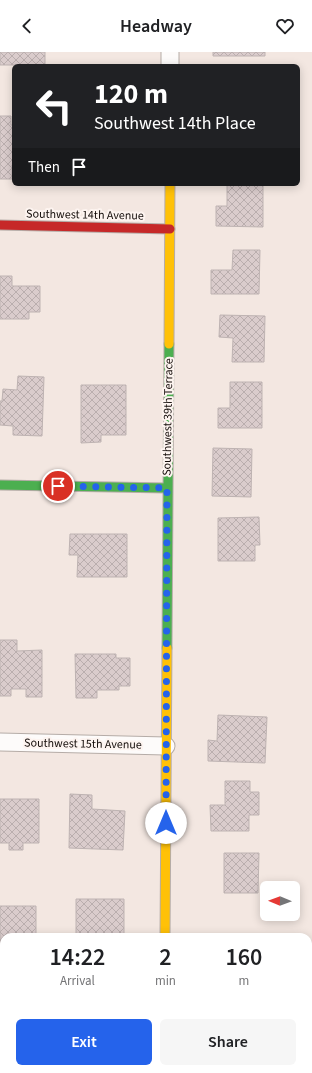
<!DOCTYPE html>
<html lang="en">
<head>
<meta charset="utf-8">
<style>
  :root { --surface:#fff; --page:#f6f6f6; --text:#202124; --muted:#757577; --accent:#2563eb }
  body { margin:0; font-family:"Source Sans 3",sans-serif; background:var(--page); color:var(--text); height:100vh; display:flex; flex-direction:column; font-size:15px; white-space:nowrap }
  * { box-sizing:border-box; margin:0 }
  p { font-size:13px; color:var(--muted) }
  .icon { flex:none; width:22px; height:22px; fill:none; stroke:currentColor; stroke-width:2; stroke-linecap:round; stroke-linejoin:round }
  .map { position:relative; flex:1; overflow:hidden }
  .panel { position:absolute; left:0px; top:881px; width:312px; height:140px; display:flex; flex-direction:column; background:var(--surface); border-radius:12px 12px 0 0; box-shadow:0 2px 10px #0003 }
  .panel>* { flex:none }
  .hud { position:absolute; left:12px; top:12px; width:288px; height:122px; border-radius:6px; box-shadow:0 2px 10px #0003; background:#202124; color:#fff; overflow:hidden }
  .needle { width:26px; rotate:271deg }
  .tools { position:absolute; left:260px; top:829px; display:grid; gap:8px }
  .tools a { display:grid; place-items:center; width:40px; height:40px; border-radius:6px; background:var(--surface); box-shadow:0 2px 10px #0003; font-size:20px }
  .pin { position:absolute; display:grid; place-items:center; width:34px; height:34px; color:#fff; margin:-17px; border:2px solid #fff; border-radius:50%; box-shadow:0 1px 4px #0007 }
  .me { position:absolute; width:44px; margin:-22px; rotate:0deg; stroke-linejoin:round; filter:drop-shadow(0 0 3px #0008) }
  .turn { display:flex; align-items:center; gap:14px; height:84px; padding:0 16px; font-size:18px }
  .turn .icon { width:52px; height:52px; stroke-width:2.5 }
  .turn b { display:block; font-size:28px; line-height:34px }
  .then { display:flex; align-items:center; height:38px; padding:0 16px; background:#0003; gap:8px; font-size:15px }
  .eta { display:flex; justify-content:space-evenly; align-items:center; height:68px; text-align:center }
  .eta b { font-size:24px; font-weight:600; line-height:28px }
  .button { display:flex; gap:8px; margin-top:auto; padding:8px 16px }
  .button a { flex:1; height:46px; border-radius:6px; background:var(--accent); color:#fff; font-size:16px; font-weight:600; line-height:46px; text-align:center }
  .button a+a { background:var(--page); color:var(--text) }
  header { display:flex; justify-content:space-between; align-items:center; height:52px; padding:0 16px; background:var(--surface); font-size:18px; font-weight:600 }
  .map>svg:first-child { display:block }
</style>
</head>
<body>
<header><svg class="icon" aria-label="back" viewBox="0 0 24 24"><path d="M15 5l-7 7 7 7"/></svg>Headway<svg class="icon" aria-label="heart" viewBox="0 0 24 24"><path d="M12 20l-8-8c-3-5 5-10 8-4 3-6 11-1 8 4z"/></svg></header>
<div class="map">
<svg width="312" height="1021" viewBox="0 0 312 1021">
  <defs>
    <pattern id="building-cross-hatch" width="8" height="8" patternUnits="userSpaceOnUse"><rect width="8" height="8" fill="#dacccc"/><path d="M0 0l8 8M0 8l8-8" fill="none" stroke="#baaeae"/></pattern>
  </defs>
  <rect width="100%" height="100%" fill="#f3e7e1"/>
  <!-- building -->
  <path fill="url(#building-cross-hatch)" stroke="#beb3b2" d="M0,0H45V13H0Z
    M213,0H265V4H213Z
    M0,64H11V73H14V112L12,113V127H0Z
    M227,132H263V175L216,174V154H227Z
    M233,198H260L259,242H211V218H232Z
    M0,224H12V234H40V260H29V267H0Z
    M220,263L265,264L264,310H232L233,286L219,285Z
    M18,324L44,325L42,384L13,383V374L0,373V349H2L3,337L17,338Z
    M230,330H262V376H218V356H230Z
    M81,333H126V383H101V390L81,391Z
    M213,396L252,397L251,445L212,444Z
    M259,465L260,493H255V509H218V466Z
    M70,482H127V525H77L78,503H69Z
    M0,588H17V599L42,598V645H26V637H11V644H0Z
    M75,602H116V606H130V634H119V638H97V646H76Z
    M218,663L267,665L265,711L208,709V688L217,689Z
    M225,729H250V740H259V763H249V779H211L210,753H225Z
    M70,742L92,743V757L125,759L123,798L69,796Z
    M0,747H39V791H23V798H9V791H0Z
    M224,801H259L258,841H224Z
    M76,847H124V885H76Z
    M0,854H36V884L45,885H4V899H0Z
    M308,1001H309V1021H258V1017H308Z
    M0,1008H4V1017H45V1021H0Z
    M61,1017H110V1021H61Z
    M129,1017H178V1021H129Z
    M192,1017H239L240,1021H192Z"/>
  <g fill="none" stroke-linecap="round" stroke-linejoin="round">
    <!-- street casing -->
    <g stroke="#b5aca7" stroke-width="19">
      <path id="street" d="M170,14V0
        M0,690L166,694
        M0,949L4,950
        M308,953H312"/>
    </g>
    <!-- fast casing -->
    <g stroke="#b5aca7" stroke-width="11">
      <path id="fast" d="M0,433L167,436
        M167,596L169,292"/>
    </g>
    <!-- slow casing -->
    <g stroke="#b5aca7" stroke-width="11">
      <path id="slow" d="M169,292L170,132
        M165,885L167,596"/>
    </g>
    <!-- jam casing -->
    <g stroke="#b5aca7" stroke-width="11">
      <path id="jam" d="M0,173L170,177"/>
    </g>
    <!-- street -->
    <use href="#street" stroke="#fdfbfa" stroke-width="17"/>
    <!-- fast -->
    <use href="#fast" stroke="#4caf50" stroke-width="9"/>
    <!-- slow -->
    <use href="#slow" stroke="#ffc107" stroke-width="9"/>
    <!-- jam -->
    <use href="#jam" stroke="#c62828" stroke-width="9"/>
  </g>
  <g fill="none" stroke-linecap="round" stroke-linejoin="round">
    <!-- route -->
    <path stroke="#2563eb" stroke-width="7" stroke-dasharray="0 12.6" d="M58,434L167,436L166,771"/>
  </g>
  <g text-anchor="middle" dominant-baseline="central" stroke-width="4" stroke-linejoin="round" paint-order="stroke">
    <!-- street labels -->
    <g font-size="12" fill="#120b08" stroke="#fdf4f0">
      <text transform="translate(85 163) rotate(1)">Southwest 14th Avenue</text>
      <text transform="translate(168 365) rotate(-89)">Southwest 39th Terrace</text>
      <text transform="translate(83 692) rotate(1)">Southwest 15th Avenue</text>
    </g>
  </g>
</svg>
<div class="tools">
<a><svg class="needle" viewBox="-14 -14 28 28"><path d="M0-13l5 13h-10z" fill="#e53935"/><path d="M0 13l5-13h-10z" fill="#757577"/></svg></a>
</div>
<div class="pin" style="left:58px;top:434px;background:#d93025"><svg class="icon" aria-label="arrive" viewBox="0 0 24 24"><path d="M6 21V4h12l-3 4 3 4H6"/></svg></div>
<svg class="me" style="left:166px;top:771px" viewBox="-20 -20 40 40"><circle r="19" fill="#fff"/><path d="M0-13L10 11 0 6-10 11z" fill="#2563eb"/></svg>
<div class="hud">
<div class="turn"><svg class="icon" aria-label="left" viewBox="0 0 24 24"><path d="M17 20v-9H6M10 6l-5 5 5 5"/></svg><div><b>120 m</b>Southwest 14th Place</div></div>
<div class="then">Then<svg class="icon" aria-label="arrive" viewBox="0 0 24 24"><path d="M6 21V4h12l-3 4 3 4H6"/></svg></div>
</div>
<section class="panel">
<div class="eta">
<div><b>14:22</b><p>Arrival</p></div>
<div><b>2</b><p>min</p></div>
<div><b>160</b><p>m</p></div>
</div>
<div class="button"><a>Exit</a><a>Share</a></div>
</section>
</div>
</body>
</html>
